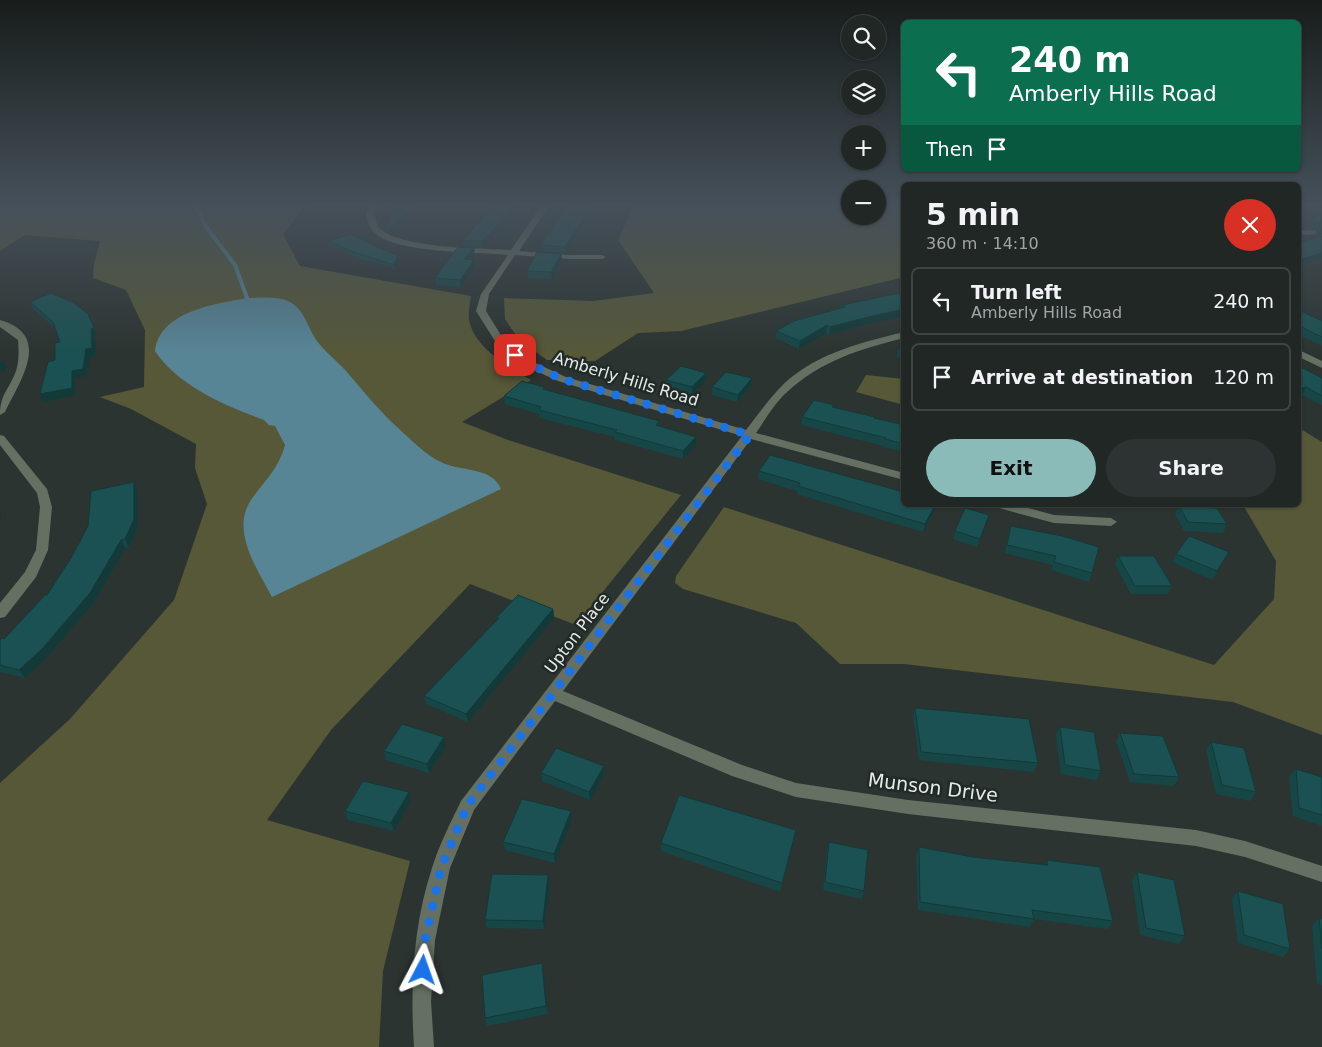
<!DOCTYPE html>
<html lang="en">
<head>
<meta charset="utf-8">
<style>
  :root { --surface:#212725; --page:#2d3332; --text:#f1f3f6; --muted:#a2a5a7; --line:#3e4442; --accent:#8bbbb9 }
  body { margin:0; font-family:"DejaVu Sans",sans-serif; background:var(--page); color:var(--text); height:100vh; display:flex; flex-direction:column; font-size:19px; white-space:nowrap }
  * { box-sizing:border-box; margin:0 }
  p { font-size:16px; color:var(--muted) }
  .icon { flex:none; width:28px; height:28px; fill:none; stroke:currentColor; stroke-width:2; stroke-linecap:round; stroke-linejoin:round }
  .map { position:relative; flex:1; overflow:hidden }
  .side { position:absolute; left:901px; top:182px; width:400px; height:325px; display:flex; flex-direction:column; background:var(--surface); border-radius:8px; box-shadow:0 1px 4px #0004,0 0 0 1px var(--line) }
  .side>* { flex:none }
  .guide { position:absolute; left:901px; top:20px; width:400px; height:152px; border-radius:8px; box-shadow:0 1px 4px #0004,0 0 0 1px var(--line); background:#0b6e4f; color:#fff; overflow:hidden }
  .fabs { position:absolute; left:841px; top:15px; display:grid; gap:10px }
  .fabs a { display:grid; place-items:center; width:45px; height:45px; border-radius:50%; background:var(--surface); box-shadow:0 1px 4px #0004,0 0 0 1px var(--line); font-size:25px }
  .pin { position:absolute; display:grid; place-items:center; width:42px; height:42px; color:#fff; margin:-21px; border-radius:10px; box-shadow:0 2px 8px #0006 }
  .me { position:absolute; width:55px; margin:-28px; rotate:4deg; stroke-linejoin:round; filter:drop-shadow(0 0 4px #0008) }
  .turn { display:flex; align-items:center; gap:18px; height:105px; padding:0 25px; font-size:22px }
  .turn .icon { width:65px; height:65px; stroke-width:2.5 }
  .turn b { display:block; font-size:35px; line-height:42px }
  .then { display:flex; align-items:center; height:48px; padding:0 25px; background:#0003; gap:10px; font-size:19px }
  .round { display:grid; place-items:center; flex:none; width:52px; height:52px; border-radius:26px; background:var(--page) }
  .summary { display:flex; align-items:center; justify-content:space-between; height:85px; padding:0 25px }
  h1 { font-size:30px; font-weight:700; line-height:38px }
  .action { display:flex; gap:10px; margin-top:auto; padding:10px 25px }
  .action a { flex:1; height:58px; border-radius:30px; background:var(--accent); color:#111; font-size:20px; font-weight:700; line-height:58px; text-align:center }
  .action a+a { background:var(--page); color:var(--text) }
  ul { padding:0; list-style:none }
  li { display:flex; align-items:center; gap:15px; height:68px; margin:0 10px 8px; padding:0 15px; border:2px solid var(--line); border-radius:8px }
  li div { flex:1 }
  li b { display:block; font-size:19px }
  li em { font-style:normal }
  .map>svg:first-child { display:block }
</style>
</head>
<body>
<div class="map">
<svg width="1322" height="1047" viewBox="0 0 1322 1047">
  <rect width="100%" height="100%" fill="#2c3431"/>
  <!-- green -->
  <path fill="#565838" d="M0,206H305L283,234L300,266L471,296C470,303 468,313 469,320C474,347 509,368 531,380L462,422L508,440L681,495L576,625L470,584L331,730L267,820L410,861L383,971L379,1047H0V783L70,719L174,600L207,504L195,468L196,444L131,409L100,397L144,387L145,330L126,290L93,278L94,264L100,241L25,235L0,251Z
    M634,206H850V216H878V206H904V277L681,331L638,333L595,361L547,360L519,340L505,319L504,298L593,301L654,293L618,240Z
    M866,375L904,379V405L856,392Z
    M1299,428L1322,442V735L1233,702L904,664H840L796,623L683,589L675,583L676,576L724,507L1214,665L1274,599L1276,561L1243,505H1299Z"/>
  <!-- water -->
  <path fill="#588596" d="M247,298C260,298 276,296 288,301C305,309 307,327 317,341C325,352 336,360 346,371C362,389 378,410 397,427C408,437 427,456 441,462C459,472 492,466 501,489L272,597C258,570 230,531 251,500C265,480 278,470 285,445L275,426L269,425L264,420C226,406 178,386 155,351C160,311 215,304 247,298Z"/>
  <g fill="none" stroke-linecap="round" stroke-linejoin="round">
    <!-- stream -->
    <path stroke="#588596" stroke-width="4" d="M196,206L206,227L235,265L247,298"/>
    <!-- minor -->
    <path fill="#657062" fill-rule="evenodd" d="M370,206H378L374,213L378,227C399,249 480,248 511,250L541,206H549L519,251L568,255H602L606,257L602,259H568L515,255L489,294L486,311L507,345L531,361L566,377L746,430C756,417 766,403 777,391C809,355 859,343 904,332V338C860,349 820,361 786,393C774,404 765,420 756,433L904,473V480L751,439L563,691L742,765L796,783L908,800L1196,830L1245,841L1322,866V882L1245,857L1196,846L908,814L796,797L732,776L555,701L474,810L450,868L435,940L431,1001L434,1047H414C410,987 413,926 432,868C439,845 451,822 461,801L742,436L558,381L523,365L500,349L476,311L481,294L508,255C478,252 397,253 376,234C369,228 367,221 366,213Z
      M1322,230V234L1299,235V231Z
      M0,320C53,335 20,381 5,412L0,415C0,394 9,390 16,371C19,361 19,351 18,340L0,327Z
      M1299,350L1322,361V368L1299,357Z
      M0,435L4,436L47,489L52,507L48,550L36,577L5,617L0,618V603L25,572L36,550L40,507L37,493L0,445Z
      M997,505H1017L1054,515L1111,518L1117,522L1111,526L1054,523L999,508Z"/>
  </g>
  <!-- wall -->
  <path fill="#174647" d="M396,206H417L390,233L386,230V227Z
    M491,206H519L515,213L482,247L465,246L464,240Z
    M566,206H595L566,253L542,251L541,245Z
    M1320,206H1322V215L1319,211Z
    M1322,217V229H1308L1311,222Z
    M1322,229V258L1316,238L1314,236L1317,230Z
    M329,241L399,261L395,269L352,256L331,246Z
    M474,248L475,255L470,260H474V267L461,287L436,285L435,278Z
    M561,254L562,260L552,279L528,278L527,271Z
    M30,302L97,335L94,336L96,355L90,357L86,376L75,378V395L44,402L60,342L55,328L33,309Z
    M843,305L859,326L829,335L826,333L799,349L776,338V331L842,307Z
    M1299,312L1322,321V346L1299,335Z
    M904,348V362L897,356L898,349Z
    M1299,366L1322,378V405L1302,395L1299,396Z
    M752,378L751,386L737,402L712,395V387Z
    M666,380H706L692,395L666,388Z
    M544,387L545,390L659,421V426L696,445L683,459L615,440V437L539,418V414L505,404L504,396Z
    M834,405L833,408L874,418L904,425V452L884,447V446L801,425L802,417Z
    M759,471L935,509L923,532L797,494V491L758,479Z
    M134,482L138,490V527L129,547L125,548L95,601L47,657L25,678L0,672V640L4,639L47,595L71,558L88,526Z
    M1179,506L1227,524L1223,533L1184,531L1175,514Z
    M987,523L977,547L953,539L955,531Z
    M1011,526L1092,573L1089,582L1051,570L1053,565L1005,553L1008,534Z
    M1176,554L1224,560L1212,580L1172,562Z
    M1118,556L1172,586L1168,594H1131L1115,564Z
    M553,609L554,618L468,722L426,704L424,696L497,620V617Z
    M915,708L1038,763L1034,772L919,760L913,716Z
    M1060,727L1101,771L1097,780L1061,774L1056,735Z
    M1120,733L1179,777L1174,786L1130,782L1116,741Z
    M444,737L446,746L429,773L386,760L384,751Z
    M1211,742L1256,792L1250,801L1216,794L1206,750Z
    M1296,769L1322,777V826L1293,816L1289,777Z
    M541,773L604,775L590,800L542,781Z
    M411,800L394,831L348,820L345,811Z
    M571,811L572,819L555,863L505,850L503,842Z
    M796,830L794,838L780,892L661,851V843Z
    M829,842L864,891L862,899L823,890L827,850Z
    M919,847L973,857L1045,865L1047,860L1113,921L1108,929L1034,919L1030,927L918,910L916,856Z
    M1137,872L1185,936L1179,944L1140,935L1132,880Z
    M550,884L544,929L487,928L485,920Z
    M1238,891L1290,949L1283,957L1238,943L1232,899Z
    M1319,918L1322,919V985L1317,983L1312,926Z
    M543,971L548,1014L487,1026L485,1018Z"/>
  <!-- shaded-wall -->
  <path fill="#133939" d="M414,206H417L390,233L389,229Z
    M515,206H519L515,213L482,247V241Z
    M591,206H595L566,253L565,247Z
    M474,248L475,255L465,266L464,259Z
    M1322,253V258L1299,266V260Z
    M561,254L562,260L552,279L551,272Z
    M398,256L399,261L395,269L394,265Z
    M474,260V267L461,287L460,280Z
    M904,309V316L859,326L829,335L830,327L860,319Z
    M88,314L97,335L94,336L96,355L90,357L86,376L75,378V395L44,402L40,394L72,371Z
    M827,325L826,333L799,349L800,341Z
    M2,360L6,368L3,373L0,367V364Z
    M706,373V380L692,395V387Z
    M752,378L751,386L737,402L738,395Z
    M1306,387L1302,395L1299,396L1303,388Z
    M696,437V445L683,459V451Z
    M134,482L138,490V527L129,547L125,539Z
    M935,505H936L935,509L923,532L925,524Z
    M0,509L1,511L0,525Z
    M989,515L987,523L977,547Z
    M121,540L125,548L95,601L47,657L25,678L19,670Z
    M553,609L554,618L468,722L466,714Z
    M444,737L446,746L429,773L427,764Z
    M604,766V775L590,800L589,792Z
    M409,792L411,800L394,831L391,823Z
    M571,811L572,819L555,863L554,854Z
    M548,875L550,884L544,929L543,921Z
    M542,963L543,971L548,1014L546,1006Z"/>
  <!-- building -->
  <path fill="#1b5152" stroke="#133939" d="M396,206H414L389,229L386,227Z
    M491,206H515L482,241L464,240Z
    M566,206H591L565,247L541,245Z
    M1318,214L1322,217V222H1311Z
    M1322,229V234L1317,230Z
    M350,234L398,256L394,265L351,251L329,241Z
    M1322,236V253L1299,260V243Z
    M458,247L474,248L464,259L474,260L460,280L435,278Z
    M537,252L561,254L551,272L527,271Z
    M904,292V309L860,319L830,327L827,325L800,341L776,331L794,321L845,307L843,305Z
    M51,293L74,303L88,314L94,328L91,329L92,348L86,349L83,369L72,371V388L40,394L48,362L55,360V343L60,342L53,322L30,302Z
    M1301,311L1322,321V337L1299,326V312Z
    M904,348V354L898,349Z
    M681,366L706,373L692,387L666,380Z
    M1299,366L1322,378V396L1306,387L1303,388L1299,386Z
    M726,372L752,378L738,395L712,387Z
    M522,381L544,387L543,389L659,421L656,425L696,437L683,451L615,432L617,430L539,410L541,407L504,396Z
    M814,400L834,405L832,407L875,417L874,418L904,425V444L885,439L886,438L802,417Z
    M770,455L904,492V505H935L925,524L798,486L800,483L759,471Z
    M134,482V519L125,539L121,540L90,593L42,649L19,670L0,665V640L2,638L4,639L45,595H47L71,558L88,526L91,491Z
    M1179,506L1217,508L1227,524L1188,522Z
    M965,508L989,515L980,539L955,531Z
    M1011,526L1062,536L1099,547L1092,573L1054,562L1056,556L1007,545Z
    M1189,536L1229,552L1217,571L1176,554Z
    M1118,556H1154L1172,586H1135Z
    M518,595L553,609L466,714L424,696L499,618L497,617Z
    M915,708L959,712L1029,719L1038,763L921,752Z
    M402,724L444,737L427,764L384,751Z
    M1060,727L1094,732L1101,771L1065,765Z
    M1120,733L1163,736L1179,777L1134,774Z
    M1211,742L1244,748L1256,792L1222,785Z
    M556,748L604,766L589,792L541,773Z
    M1296,769L1322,777V815L1299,808Z
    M363,781L409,792L391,823L345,811Z
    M679,795L796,830L782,883L661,843Z
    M522,799L571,811L554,854L503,842Z
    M829,842L868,850L864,891L825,882Z
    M919,847L973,857L1048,865L1047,860L1100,867L1113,921L1032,910L1034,919L920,902Z
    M1137,872L1174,880L1185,936L1146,928Z
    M492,874L548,875L543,921L485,920Z
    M1238,891L1283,904L1290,949L1244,935Z
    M1319,918L1322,919V949Z
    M542,963L546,1006L485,1018L482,975Z"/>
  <!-- sky -->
  <linearGradient id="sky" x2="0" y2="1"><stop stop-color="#181d1b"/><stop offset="0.58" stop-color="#45505a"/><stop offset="1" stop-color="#45505a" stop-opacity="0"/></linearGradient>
  <rect width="1322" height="353" fill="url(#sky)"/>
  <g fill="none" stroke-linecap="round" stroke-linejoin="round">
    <!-- route -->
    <path stroke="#1a73e8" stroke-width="9" stroke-dasharray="0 16.2" d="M423,970L425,940L441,868L467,806L750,435L562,379L527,363L515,355"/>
  </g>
  <g text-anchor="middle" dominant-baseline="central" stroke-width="5" stroke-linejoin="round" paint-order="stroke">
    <!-- street labels -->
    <g font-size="16" fill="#e6ebe9" stroke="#222a27">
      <text transform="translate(626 379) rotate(17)">Amberly Hills Road</text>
      <text transform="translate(577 633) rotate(-53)">Upton Place</text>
    </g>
    <!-- near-street labels -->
    <g font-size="19" fill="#e6ebe9" stroke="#222a27">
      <text transform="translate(933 787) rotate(7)">Munson Drive</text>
    </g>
  </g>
</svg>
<div class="fabs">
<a><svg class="icon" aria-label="search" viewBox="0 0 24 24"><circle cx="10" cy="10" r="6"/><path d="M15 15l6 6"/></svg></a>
<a><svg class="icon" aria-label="layers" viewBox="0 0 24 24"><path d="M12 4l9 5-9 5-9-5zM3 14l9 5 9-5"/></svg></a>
<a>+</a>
<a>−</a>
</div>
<div class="pin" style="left:515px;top:355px;background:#d93025"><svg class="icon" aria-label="arrive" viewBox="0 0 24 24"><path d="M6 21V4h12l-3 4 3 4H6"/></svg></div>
<svg class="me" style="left:423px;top:970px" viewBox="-20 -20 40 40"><path d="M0-17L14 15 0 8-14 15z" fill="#1a73e8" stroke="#fff" stroke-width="4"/></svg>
<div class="guide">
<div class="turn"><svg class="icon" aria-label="left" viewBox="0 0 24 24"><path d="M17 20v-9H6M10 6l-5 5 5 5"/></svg><div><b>240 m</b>Amberly Hills Road</div></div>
<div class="then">Then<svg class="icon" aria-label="arrive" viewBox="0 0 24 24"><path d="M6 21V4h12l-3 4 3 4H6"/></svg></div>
</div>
<section class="side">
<div class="summary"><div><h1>5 min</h1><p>360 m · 14:10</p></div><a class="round" style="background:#d93025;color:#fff"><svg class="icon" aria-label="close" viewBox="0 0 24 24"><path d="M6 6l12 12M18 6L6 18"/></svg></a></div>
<ul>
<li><svg class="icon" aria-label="left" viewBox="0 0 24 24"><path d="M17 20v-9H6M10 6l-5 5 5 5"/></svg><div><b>Turn left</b><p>Amberly Hills Road</p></div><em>240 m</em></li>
<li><svg class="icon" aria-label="arrive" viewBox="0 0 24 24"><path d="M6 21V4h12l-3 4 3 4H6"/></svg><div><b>Arrive at destination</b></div><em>120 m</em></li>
</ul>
<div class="action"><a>Exit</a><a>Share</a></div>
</section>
</div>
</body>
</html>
